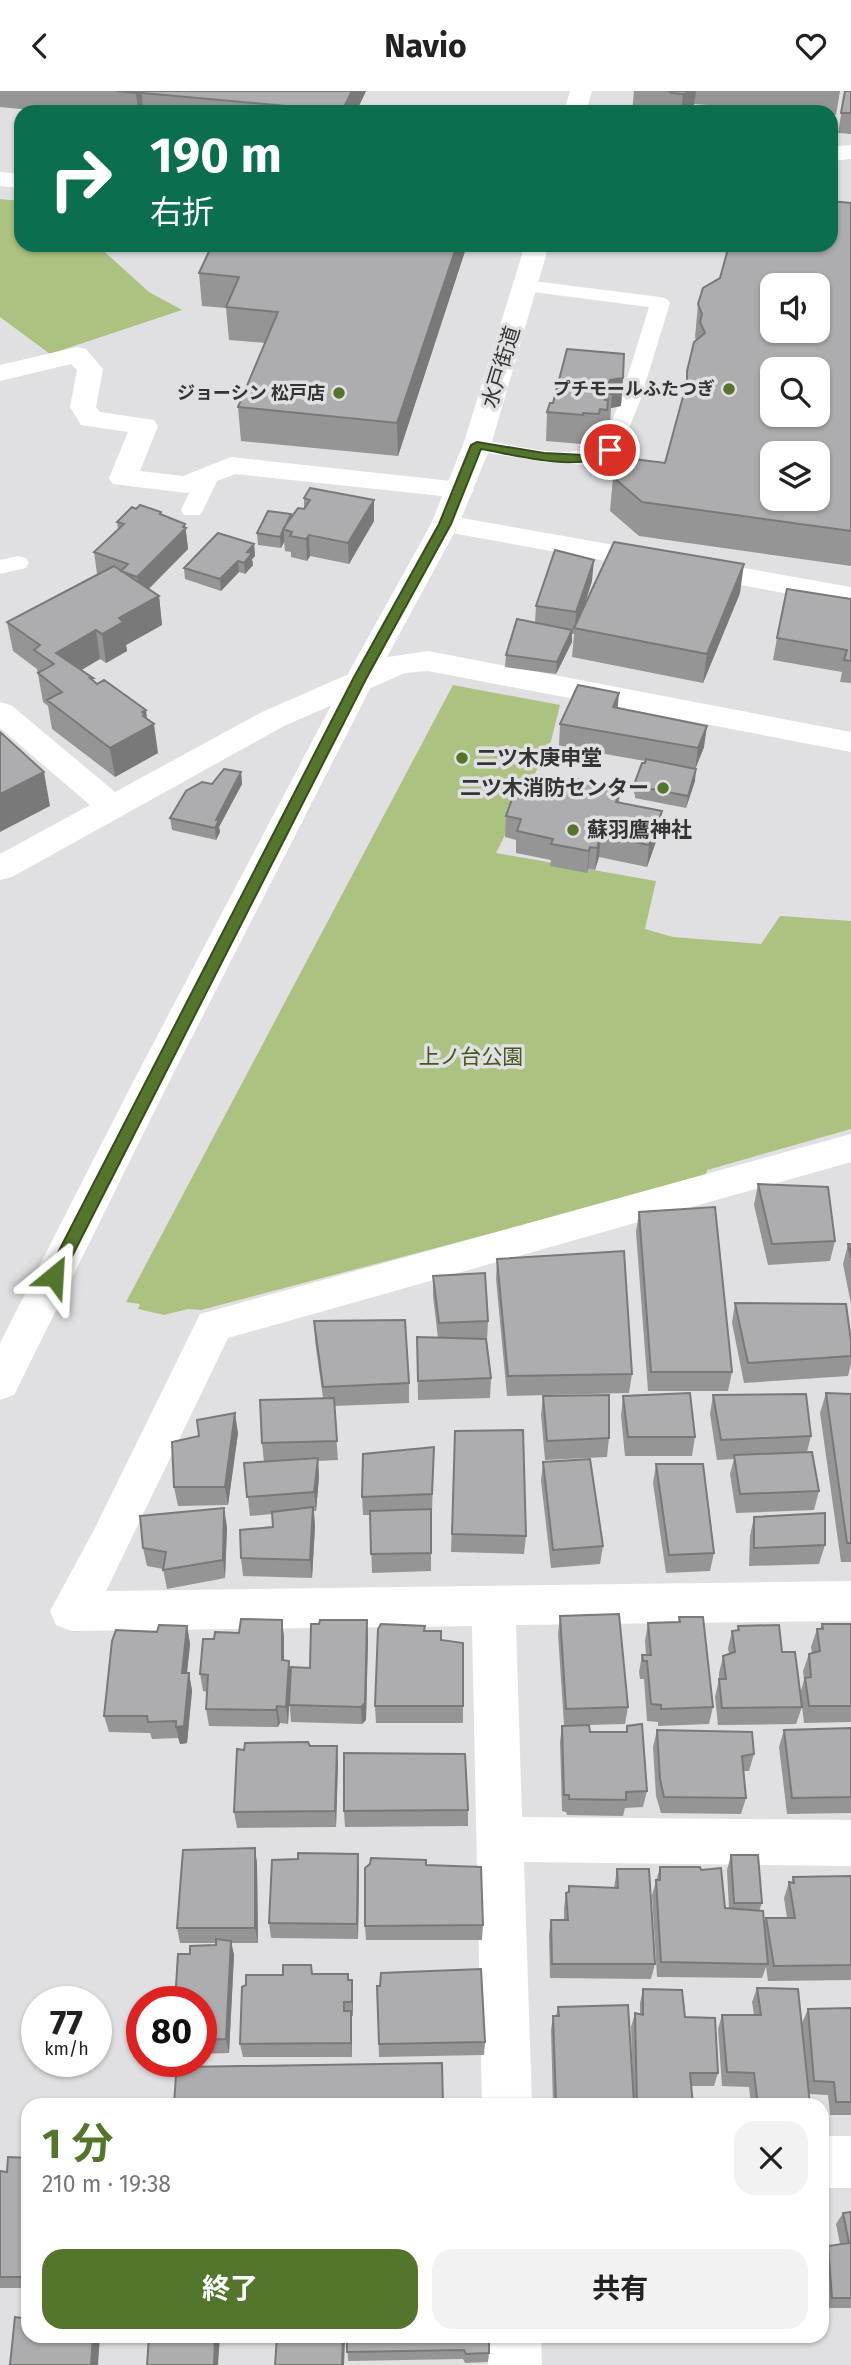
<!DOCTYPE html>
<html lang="ja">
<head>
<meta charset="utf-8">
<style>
  :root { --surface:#fff; --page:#f2f2f2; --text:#222; --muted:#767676; --accent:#54752c }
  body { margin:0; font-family:"Fira Sans","Noto Sans JP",sans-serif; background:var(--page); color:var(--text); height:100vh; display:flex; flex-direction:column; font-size:26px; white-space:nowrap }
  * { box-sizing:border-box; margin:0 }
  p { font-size:23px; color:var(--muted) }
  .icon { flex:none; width:38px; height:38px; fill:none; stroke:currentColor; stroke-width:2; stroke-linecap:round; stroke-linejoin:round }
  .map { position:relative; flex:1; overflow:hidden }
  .sheet { position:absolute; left:21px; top:2007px; width:808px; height:245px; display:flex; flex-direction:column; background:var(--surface); border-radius:21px; box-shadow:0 2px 5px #0004 }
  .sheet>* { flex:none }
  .hud { position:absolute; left:14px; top:14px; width:824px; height:147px; border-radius:21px; box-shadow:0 2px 5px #0004; background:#0b6e4f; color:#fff; overflow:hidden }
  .tools { position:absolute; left:760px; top:182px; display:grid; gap:14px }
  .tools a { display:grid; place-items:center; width:70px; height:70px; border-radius:14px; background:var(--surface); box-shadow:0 2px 5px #0004; font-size:35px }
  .speed { position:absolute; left:21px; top:1895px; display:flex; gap:14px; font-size:35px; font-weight:700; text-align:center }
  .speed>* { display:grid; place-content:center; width:91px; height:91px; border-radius:50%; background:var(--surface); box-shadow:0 2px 5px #0004; line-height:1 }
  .speed small { font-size:18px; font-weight:400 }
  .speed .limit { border:10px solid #d22; background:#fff; color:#111 }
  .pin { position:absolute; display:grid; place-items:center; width:60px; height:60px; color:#fff; margin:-30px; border:4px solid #fff; border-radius:50%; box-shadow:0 2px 7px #0007 }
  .me { position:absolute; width:77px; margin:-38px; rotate:27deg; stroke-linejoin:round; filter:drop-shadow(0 0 5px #0008) }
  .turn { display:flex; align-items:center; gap:24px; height:147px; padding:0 21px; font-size:32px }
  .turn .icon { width:91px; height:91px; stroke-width:2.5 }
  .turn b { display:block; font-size:49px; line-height:60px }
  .round { display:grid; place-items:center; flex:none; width:74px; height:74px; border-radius:21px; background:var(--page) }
  .overview { display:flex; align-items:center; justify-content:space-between; height:119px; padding:0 21px }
  h1 { font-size:42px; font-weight:700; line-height:52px; color:var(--accent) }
  .button { display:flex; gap:14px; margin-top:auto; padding:14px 21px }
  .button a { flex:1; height:80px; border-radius:21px; background:var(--accent); color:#fff; font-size:28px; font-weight:700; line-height:80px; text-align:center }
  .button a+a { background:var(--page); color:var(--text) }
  header { display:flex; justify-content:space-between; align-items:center; height:91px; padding:0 21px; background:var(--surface); font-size:32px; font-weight:700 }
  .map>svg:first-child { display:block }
</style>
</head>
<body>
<header><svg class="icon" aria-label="back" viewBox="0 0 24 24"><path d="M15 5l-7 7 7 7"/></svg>Navio<svg class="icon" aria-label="heart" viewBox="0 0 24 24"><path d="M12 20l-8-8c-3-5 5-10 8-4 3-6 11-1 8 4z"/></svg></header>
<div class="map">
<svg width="851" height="2274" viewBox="0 0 851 2274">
  <rect width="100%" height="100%" fill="#e0e0e2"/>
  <!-- green -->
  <path fill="#acc280" d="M0,108L21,110V154H97L149,201L182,219L50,263L0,226Z
    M453,594L560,614L551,650L496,762L656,790L645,838L673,846L761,853L780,825L851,830V1038L707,1079L705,1086L201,1219L188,1218L164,1224L138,1218L140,1213L126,1211Z"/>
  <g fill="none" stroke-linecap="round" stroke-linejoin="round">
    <!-- lane -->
    <path fill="#fff" fill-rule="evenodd" d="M525,189L660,206L667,208L670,212L640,310L618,364L585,374L544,371L477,360L469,359L466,354L469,349L477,348C516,354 563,369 601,355L620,310L649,216L518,199L515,195Z
      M209,378L217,379L220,384L203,419L200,424H184L181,419L198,384L201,379Z
      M18,465L26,467L29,472L26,477L0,483V469Z"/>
    <!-- street -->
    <path fill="#fff" fill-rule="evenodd" d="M77,256L86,258L103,278L96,316L100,321L154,329L158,335L140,380L183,385L231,366L460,391L470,393L474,399L470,405L460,407L235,383L187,402L113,393L109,387L128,341L81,334L70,316L77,279L71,273L0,290V274Z
      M428,560L851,641V661L428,580L405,582L284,635L12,786L0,789V763L90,714L0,637V611L11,614L115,701L262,621L388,566Z
      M851,1043V1071L228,1247L106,1500L851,1490V1530L516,1534L522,1726L851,1729V1775L524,1771L532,2014H482L472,1535L72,1540L56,1534L50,1520L94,1439L200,1223Z
      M822,2045H851V2097H822Z
      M487,2245H541L542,2274H488Z"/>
    <!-- secondary -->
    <path fill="#fff" fill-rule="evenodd" d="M851,54V68L831,70V56Z
      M0,81L21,83V97L0,95Z
      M445,424L851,496V514L435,439L431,433L435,427Z"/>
    <!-- highway -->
    <path fill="#fff" fill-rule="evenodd" d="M570,0H592L586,21H564Z
      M525,154H549L491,354L459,433L375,588L168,993L14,1304L0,1309V1252L132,993L345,588L431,433L463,354Z"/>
  </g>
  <!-- wall -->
  <path fill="#959596" d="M0,0H366L356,21H144V20L143,21H52L0,16Z
    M634,0H840L836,24L831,23V21H800L694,13L693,21H632Z
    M845,0H851V43L838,42Z
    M851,112V475L639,445L610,420L613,386L665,372L685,300L687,280L696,249L695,246L698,213Z
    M467,154L398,365L241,350L238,316L265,252L229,249L226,217L202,215L199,182Z
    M624,263L621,315L611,317L610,332H607L605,347H598L597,352L581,350V353L546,350L547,321L553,312Z
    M304,407L374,409V430L349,473L310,465L307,470L291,466V461L285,460L284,451L281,457L258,454L257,442L291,427L304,418Z
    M161,424L185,433L188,458L149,498L159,505L162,534L126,554L127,560L106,572L100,568L81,579L93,590L147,628L158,662L115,686L52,638L48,615L43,611L37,578L13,560L7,531L97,483L94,461L118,439L117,431Z
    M254,453L255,465L252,468L253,474L245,483L239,481L221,500L185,488L184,477Z
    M592,490L583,519L740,502L703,592L572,566L574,543H572V551L556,583L505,576L506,564L535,531L536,515Z
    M851,508V592L840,591L842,581L773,569L777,547Z
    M618,617L704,656L695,678V690L686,717L635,707V703H634L635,691L645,670L559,655L560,633Z
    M241,681L242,693L219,736L220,741L216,749L172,739L170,727L212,693Z
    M574,691L614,695L613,699L620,701L619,712L662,720L659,742L647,776L599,766L595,779L588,778L587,782L550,775L551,769L516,762V749L505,746L506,725L532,696Z
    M758,1093L835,1150L830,1170L768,1174L754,1114Z
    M639,1121L732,1281L728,1300H648L636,1141Z
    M848,1153L851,1167V1213L843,1173Z
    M497,1168L632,1283L629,1302L507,1305L496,1188Z
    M433,1185L488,1230L487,1250L491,1287L490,1307L418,1309L417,1246L438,1247L433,1205Z
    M735,1212L851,1250V1273L848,1285L744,1292L732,1232Z
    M314,1230L409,1292V1312L334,1315L338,1369L318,1370L319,1386L316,1420H314L315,1435L312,1487L243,1485L241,1467L273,1436L272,1423L250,1425L244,1372L264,1371L262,1352L323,1307L315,1250Z
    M826,1302L851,1303V1471H841L820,1322Z
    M713,1304L811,1345L807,1361L819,1400L814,1419L736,1422L730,1383L734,1368L717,1369L710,1323Z
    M543,1305L609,1347L607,1366L545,1369L541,1324Z
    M623,1305L695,1346L692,1365H625L621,1325Z
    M455,1340L526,1445L524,1463L451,1461Z
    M238,1342L228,1414L178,1415L174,1396Z
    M434,1356L432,1422H431V1480L372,1482L370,1424H363L362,1406Z
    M543,1371L603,1455L600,1473L551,1477L541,1390Z
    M656,1373L714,1462L710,1480L666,1482L653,1392Z
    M754,1426L825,1454L819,1473L749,1475L750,1445Z
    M227,1436L225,1487L167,1498L163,1478L147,1475L143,1457Z
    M560,1525L628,1616L625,1633L589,1634L590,1641H626L627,1635L647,1700L643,1716L625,1717L623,1725L567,1724L566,1721L562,1720L560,1651L562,1635L564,1634L558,1543Z
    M679,1526L713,1616L709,1633L658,1635V1631L647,1630L644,1588H640L639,1581L642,1564H646L645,1550L648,1532L678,1531Z
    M282,1529L284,1547V1569L290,1586L368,1547L366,1629L362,1633L291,1631L289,1607L288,1633L280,1632L278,1636L209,1635L206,1618L207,1601L203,1600L200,1583L214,1548Z
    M822,1533H851V1631L804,1632L802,1616L796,1633L718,1634L715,1606L719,1588V1582L723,1565L729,1563L728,1557L732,1540L737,1539L738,1535L782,1561L800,1603L804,1589L803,1580L809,1563L812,1562L811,1556L817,1538H820Z
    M187,1535L190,1553L187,1582H189L192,1600L187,1652L180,1653L178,1647L152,1648L150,1642L109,1641L104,1625L157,1541Z
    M425,1540L441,1549L463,1615V1632H376L375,1615Z
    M851,1637V1722L787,1723L779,1656L784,1639Z
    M657,1639L754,1663L749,1680H743L746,1707L741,1723L661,1722L656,1705L653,1656Z
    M310,1655L338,1672L336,1736L237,1737L234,1721L244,1659Z
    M468,1719V1735L345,1736L344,1720Z
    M255,1757L257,1773L258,1852H231L234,1864L229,1962L201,1963V1911L190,1863L216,1854V1852H180L177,1837Z
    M731,1764L762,1812L759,1820L764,1834L766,1827H787L784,1807L789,1791H792L793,1786L851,1785V1889L768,1890L766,1876L762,1887L657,1886L652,1804L660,1776L725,1817L729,1818L727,1779Z
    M426,1774L483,1834L482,1849H366L365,1835Z
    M617,1778L655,1873L651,1888L550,1887L549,1844L551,1829H564V1817L566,1802L614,1797Z
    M359,1779L358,1848L271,1847L269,1832Z
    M311,1874L312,1883L349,1889L353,1903V1925H351L352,1966H243L240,1953L283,1884Z
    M377,1895L485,1951L484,1964L379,1966Z
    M757,1897L802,1932L808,1918L851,1917V2024H830L828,2004L809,2003L810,2014H751L749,1996L722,1995L718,1938L722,1924H754L752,1911Z
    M643,1898L685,1926L718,1982L714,1995H691L693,2014H553L551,1939L553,1925H556L558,1916L633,1992L631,1936L635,1922L640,1923V1912Z
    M28,2067V2197H0V2080L7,2081Z
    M851,2121V2217H825L822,2183V2163L828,2155L840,2153L836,2133L843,2122Z
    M347,2245L489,2262L488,2271L465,2272L463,2268L348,2270Z"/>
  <!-- shaded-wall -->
  <path fill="#79797a" d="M137,0H156L142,2L143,21H138L136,2Z
    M352,0H366L356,21H342Z
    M693,0H696L693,21H681L683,3Z
    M457,154H467L398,365L397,332Z
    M623,287L621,315L611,317L610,332L612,303L607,297L610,289Z
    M374,409V430L349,473L348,452Z
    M185,433L188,458L139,507L137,486Z
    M284,439V451L281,457L280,446Z
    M309,444L310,465L307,470L306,448Z
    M254,453L255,465L252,468L253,474L245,483L244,472L247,461Z
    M594,469L592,490L577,537H575L576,521Z
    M238,470L239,481L221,500L220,488Z
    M744,473L740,502L703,592L707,563Z
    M159,505L162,534L126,554L127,560L106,572L102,543L119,527Z
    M96,539L100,568L61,591L56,562Z
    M572,539V551L556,583L557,571Z
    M619,602L617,624L613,616Z
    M146,619L148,636L154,633L158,662L115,686L110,657L142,621Z
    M707,635L704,656L695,679L698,657Z
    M696,678L695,690L686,717L688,705Z
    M44,681L50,715L0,741V703Z
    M241,681L242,693L219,736L220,741L216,749L215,737L216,729Z
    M662,720L659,742L647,776L649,754Z
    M601,744L599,766L595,779L597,757Z
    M590,756L588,778L587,782L589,760Z
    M235,1322L238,1342L228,1414L225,1396Z
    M318,1367L319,1386L316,1420L314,1401Z
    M313,1416L315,1435L312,1487L310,1469Z
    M224,1417L227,1436L225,1487L223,1469Z
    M282,1529L284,1547V1587L282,1569Z
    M367,1529L368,1547L366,1629L362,1633L361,1616Z
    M187,1535L190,1553L185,1599L182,1582Z
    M289,1570L291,1587L288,1633L286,1616Z
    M189,1582L192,1600L187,1652L180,1653L176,1636Z
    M277,1615L280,1632L278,1636L276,1619Z
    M337,1655L338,1672L336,1736L335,1720Z
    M255,1757L257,1773L258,1852L255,1837Z
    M358,1763L359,1779L358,1848L357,1833Z
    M231,1850L234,1864L229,1962L226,1948Z
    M352,1889L353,1903V1925L352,1911Z
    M351,1920L352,1934V1966L351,1952Z
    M93,2245H100L98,2274H91Z
    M215,2245H220L218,2274H214Z
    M343,2245H344L345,2250L344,2274H342Z"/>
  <!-- building -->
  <path fill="#adadaf" stroke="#79797a" stroke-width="2" fill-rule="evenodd" d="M116,0H137L136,2Z
    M144,0H352L342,20L142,2Z
    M668,0H693L692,1L683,3L672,2Z
    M845,0H851V22H841Z
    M831,110L851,112V440L642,411L613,386L618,366L665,372L687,291V280L694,251L705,242L700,231L702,223L698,213L703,197L720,187L729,154H831ZM772,194H817V240H772ZM772,278H817V324H772ZM772,362H817V408H772Z
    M212,154H457L397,332L238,316L278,221L226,216L239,186L199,182Z
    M567,258L624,263L623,287L610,289L607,297L612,298V303H606L605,309H608L607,319L600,318L599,323L583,322V324L547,321L550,312H553Z
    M310,397L374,409L348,452L309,444L306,448L290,445L292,441L283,438L298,417L304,418L310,409L304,407Z
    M140,414L161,421L160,423L185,433L183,436L186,437L137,486L121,480L128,473L94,461L124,433L117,431L132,416L136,418Z
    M268,420L291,423L280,446L257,442Z
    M218,442L254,453L247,461L252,462L244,472L238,470L220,488L184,477Z
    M614,451L744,473L707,563L574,537Z
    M555,459L594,469L576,521L536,515Z
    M114,475L159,505L119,527L123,531L102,543L96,539L56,562L93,587H90L97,593L104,589L146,619L142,621L145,624L143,625L154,633L110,657L47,609L62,601L38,582L54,573L34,559L40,554L7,531Z
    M787,498L851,508V570L844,569L847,559L777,547Z
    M517,528L572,539L557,571L506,564Z
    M578,594L619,602L613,616L707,635L698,657L560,633Z
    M0,641L44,681L0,703Z
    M646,668L696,678L688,705L636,695L637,691H635L642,672H645Z
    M224,678L241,681L216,729H219L215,737L170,727L186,700L202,691L212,693Z
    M537,684L574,691L577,688L614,695L613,699L620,701L616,711L662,720L649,754L601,744L597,757L590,756L589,760L551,753L553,748L517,740L521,728L506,725L517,694L532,696Z
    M758,1093L828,1096L835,1150L772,1153Z
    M715,1116L732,1281H651L639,1121Z
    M848,1153H851V1167Z
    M624,1160L632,1283L508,1285L497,1168Z
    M485,1182L488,1230L439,1232L433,1185Z
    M735,1212L846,1213L851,1250V1265L748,1272Z
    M405,1229L409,1292L323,1296L314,1230Z
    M417,1246L486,1248L491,1287L418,1290Z
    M690,1302L695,1346H628L623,1305Z
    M826,1302L851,1303V1452H847Z
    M806,1303L811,1345L721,1349L713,1304Z
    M609,1304V1347L547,1350L543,1305Z
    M334,1307L337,1350L262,1352L260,1309Z
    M235,1322L225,1396H174L172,1351L199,1345L197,1329Z
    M523,1339L526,1445L452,1443L455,1340Z
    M434,1356L432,1403L362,1406L363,1363Z
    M812,1361L819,1400L740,1403L734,1364Z
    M318,1367L314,1401L247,1406L244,1372Z
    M590,1368L603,1455L553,1459L543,1371Z
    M656,1373H703L714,1462L669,1464Z
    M313,1416L310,1469L241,1467L240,1439L273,1436L272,1421Z
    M224,1417L223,1469L163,1479L166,1461L143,1457L140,1425Z
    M431,1418V1462L371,1463L370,1420Z
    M825,1422V1454L754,1457V1426Z
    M619,1523L628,1616L566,1618L560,1525Z
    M679,1526H703L713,1616L661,1618V1614L651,1613L647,1570H643L642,1564H651L648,1532L680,1531Z
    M241,1528L282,1529V1569L289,1570L286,1616L277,1615L276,1619L206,1618L208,1584L200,1583L203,1548H214L215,1541L239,1542Z
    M320,1529H367L365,1612L361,1616L289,1614L291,1576L310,1577L311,1533H319Z
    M381,1533L425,1535L424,1540H441V1549L463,1552V1615H375L378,1538Z
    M822,1533H851V1615H809L805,1587L811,1586L809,1563L820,1560L817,1538H823Z
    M159,1534L187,1535L182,1582H189L184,1635L176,1636V1630L148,1631L147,1625H104L112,1550L116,1539L157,1541Z
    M779,1534L782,1561H795L802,1616L722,1617L719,1588H726L723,1565L735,1561L732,1540L739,1539L738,1535Z
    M642,1633L647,1700L626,1701V1709L569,1708V1704H564L562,1635L589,1634L590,1641H627V1635Z
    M851,1637V1706L792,1707L784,1639Z
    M657,1639L752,1641L754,1663L742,1665L746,1707L664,1706L660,1688Z
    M308,1651L310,1655H337L335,1720L234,1721L237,1658L244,1659L245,1652Z
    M344,1662L465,1663L468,1719L344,1720Z
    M255,1757V1837H177L183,1759Z
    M298,1762L358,1763L357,1833L269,1832L272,1769L298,1768Z
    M731,1764H758L762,1812H734Z
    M371,1767L426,1769V1774L481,1776L483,1834L365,1835V1777L370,1773Z
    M660,1776H700L701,1779L721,1777L725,1817L763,1820L768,1873L661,1871L656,1789H660Z
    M617,1778H649L655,1873H552L551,1829H568L566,1802L569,1801V1795L618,1797Z
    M851,1785V1874L774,1875L766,1827H795L789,1791L794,1792L793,1786Z
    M216,1848L231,1850L226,1948L201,1949V1911H175L178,1863H190V1855L216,1854Z
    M283,1874H311L312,1883H348V1889H352V1911H344V1920H351V1952L240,1953L242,1896L246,1894V1884H283Z
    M481,1878L485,1951L379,1953L377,1895H380L381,1882Z
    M757,1897L798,1898L810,2014H758L754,1982L727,1981L722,1924H761Z
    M643,1898L682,1899L685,1926L715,1927L718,1982H690L693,2014H637L635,1922L643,1924Z
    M628,1914L634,2012H556L553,1925H559L558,1916Z
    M851,1917V2011H836L834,1991L814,1990L808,1918Z
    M442,1972L443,2014H174L176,1984H181L182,1976Z
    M8,2066L28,2067V2186H0V2080L7,2081Z
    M851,2121V2207H832L828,2155L849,2152L843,2122Z
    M15,2226L28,2228V2245H93L91,2274H10Z
    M149,2245H215L214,2274H147Z
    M277,2245H343L342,2274H275Z
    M347,2245H489V2262L466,2263L464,2259L347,2261Z"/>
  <!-- route -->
  <path fill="#54752c" stroke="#374c1d" stroke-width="2" d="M477,351L544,362L584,364L610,355L615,359C585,384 517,364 481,358L451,433L366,588L60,1189H48L46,1185L353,588L439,433L471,354Z"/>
  <!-- markers -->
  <g fill="#54752c" stroke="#e0e0e2" stroke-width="2.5">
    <circle cx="729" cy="298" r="7"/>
    <circle cx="339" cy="302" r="7"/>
    <circle cx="462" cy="667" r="7"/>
    <circle cx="663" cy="697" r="7"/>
    <circle cx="573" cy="739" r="7"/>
  </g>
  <g text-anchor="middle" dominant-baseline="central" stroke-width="7" stroke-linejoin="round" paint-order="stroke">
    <!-- far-poi labels -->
    <g font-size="18" font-weight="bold" fill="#333434" stroke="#e0e0e2" text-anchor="end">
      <text x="715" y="298">プチモールふたつぎ</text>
      <text x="325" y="302">ジョーシン 松戸店</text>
    </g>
    <!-- street labels -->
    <g font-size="21" fill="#333434" stroke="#e0e0e2">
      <text transform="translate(501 276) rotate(-73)">水戸街道</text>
    </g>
    <!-- poi labels -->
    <g font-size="21" font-weight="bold" fill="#333434" stroke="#e0e0e2" text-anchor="start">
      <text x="476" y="667">二ツ木庚申堂</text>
      <text x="649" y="697" text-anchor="end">二ツ木消防センター</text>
      <text x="587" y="739">蘇羽鷹神社</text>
    </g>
    <!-- park labels -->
    <g font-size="21" fill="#47571e" stroke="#e0e0e2">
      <text x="471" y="966">上ノ台公園</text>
    </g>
  </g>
</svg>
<div class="tools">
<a><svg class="icon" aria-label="sound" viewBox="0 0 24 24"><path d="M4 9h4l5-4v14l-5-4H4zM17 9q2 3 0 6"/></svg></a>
<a><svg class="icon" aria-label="search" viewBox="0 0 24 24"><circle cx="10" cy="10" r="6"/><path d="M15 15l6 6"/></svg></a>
<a><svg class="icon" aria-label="layers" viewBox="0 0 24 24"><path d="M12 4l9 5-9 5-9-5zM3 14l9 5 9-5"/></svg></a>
</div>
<div class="speed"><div>77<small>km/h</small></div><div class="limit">80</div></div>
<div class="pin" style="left:610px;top:359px;background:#d93025"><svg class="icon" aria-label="arrive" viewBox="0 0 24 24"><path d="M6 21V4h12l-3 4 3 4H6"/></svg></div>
<svg class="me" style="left:54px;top:1185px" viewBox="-20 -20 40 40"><path d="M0-17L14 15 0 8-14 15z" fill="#54752c" stroke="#fff" stroke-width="4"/></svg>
<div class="hud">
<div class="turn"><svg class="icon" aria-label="right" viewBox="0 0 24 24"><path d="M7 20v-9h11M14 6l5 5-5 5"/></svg><div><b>190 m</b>右折</div></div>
</div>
<section class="sheet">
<div class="overview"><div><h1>1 分</h1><p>210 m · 19:38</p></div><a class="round"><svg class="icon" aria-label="close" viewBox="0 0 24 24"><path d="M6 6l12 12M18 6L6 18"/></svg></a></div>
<div class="button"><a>終了</a><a>共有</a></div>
</section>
</div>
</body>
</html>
